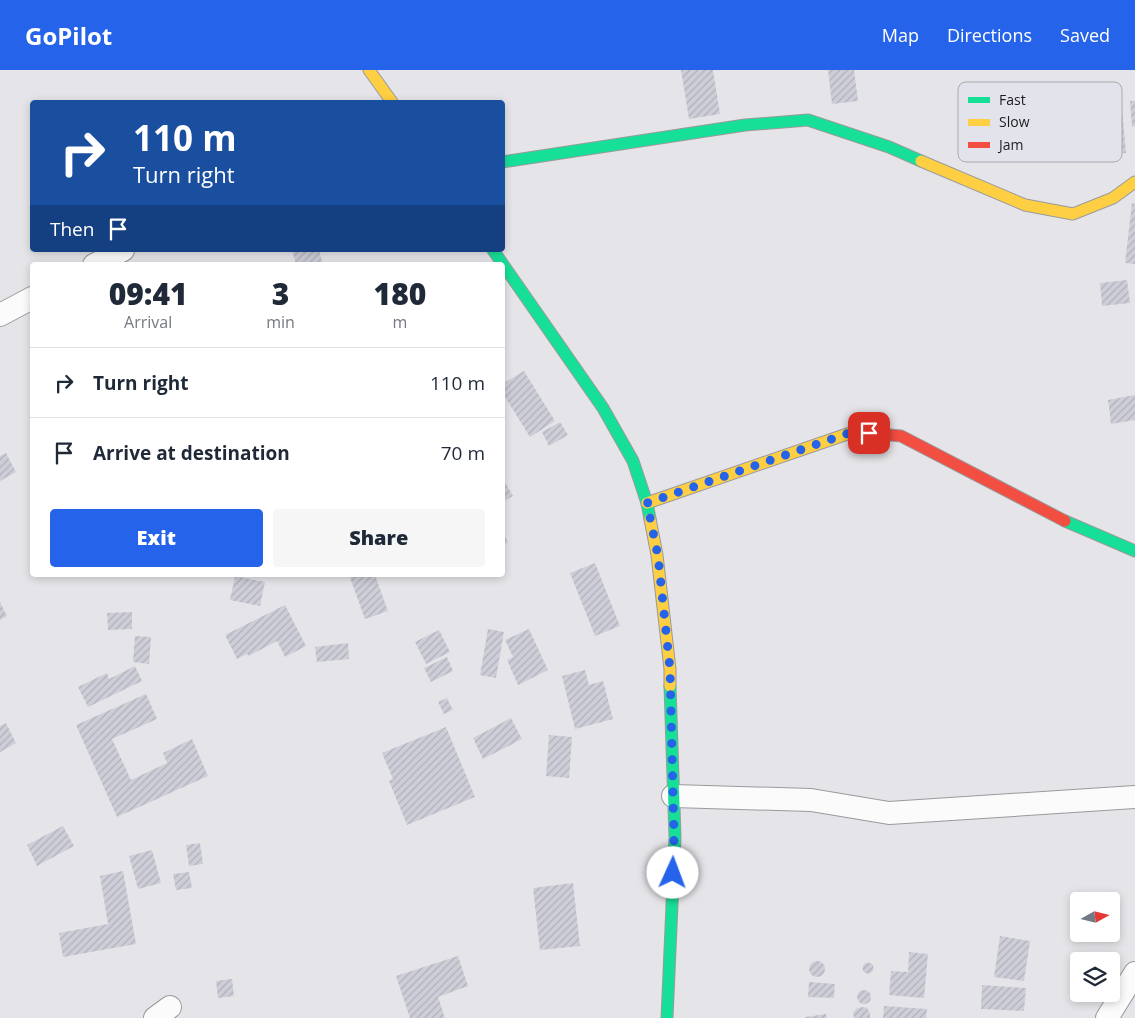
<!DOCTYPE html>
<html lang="en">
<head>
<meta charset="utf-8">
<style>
  :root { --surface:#fff; --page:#f6f6f7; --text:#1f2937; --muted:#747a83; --line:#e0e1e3; --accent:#2563eb }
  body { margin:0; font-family:"Open Sans",sans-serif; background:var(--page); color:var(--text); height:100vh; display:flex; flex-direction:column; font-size:19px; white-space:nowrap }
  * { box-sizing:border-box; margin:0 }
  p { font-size:16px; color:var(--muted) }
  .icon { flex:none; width:28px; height:28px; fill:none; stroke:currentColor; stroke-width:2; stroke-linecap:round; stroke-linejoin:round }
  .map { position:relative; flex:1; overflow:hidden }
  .sheet { position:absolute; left:30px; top:192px; width:475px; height:315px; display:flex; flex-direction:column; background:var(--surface); border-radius:5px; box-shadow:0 2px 8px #0003 }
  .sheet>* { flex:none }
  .top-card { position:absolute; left:30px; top:30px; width:475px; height:152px; border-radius:5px; box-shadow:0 2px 8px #0003; background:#1a4fa0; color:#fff; overflow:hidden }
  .needle { width:32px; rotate:82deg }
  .tools { position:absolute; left:1070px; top:822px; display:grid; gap:10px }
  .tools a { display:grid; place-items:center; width:50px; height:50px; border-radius:5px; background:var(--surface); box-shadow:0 2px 8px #0003; font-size:25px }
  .pin { position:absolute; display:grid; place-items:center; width:42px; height:42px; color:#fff; margin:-21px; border-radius:10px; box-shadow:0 2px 8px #0006 }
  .me { position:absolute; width:55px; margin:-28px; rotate:2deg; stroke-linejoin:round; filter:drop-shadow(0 0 4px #0008) }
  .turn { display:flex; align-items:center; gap:18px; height:105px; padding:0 20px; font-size:22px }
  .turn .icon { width:65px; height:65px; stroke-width:2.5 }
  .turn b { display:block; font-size:35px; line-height:42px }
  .then { display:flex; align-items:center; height:48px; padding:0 20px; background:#0003; gap:10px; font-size:19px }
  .eta { display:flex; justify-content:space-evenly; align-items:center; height:85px; text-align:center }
  .eta b { font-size:30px; font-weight:800; line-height:35px }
  .action { display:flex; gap:10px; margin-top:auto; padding:10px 20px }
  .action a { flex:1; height:58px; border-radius:5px; background:var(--accent); color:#fff; font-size:20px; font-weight:800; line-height:58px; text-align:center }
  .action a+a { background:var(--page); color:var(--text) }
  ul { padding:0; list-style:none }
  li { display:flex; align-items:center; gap:15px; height:70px; padding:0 20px; border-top:1px solid var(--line) }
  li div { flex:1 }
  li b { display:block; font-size:19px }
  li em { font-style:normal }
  header { display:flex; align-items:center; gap:30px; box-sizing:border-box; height:70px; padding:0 25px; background:var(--accent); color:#fff }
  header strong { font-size:24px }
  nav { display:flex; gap:28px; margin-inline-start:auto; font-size:18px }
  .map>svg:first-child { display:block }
</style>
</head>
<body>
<header>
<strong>GoPilot</strong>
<nav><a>Map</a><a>Directions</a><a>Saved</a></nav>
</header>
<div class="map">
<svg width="1135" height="948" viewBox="0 0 1135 948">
  <defs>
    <pattern id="building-hatch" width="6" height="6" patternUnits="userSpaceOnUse" patternTransform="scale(1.25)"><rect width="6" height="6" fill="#ceced9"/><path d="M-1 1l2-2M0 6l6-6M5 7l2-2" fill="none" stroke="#b0b0ba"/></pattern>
  </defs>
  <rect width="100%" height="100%" fill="#e5e5e9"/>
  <!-- building -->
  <path fill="url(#building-hatch)" d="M681,0H713L720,44L689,49Z
    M828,0H854L858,31L832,34Z
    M1130,31H1135V56L1132,57Z
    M1122,39L1126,83L1108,85L1104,41Z
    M1132,133L1135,134V194L1125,193Z
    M292,180H319L323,195H296Z
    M1127,210L1130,233L1102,236L1100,213Z
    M524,301L555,351L530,367L502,322V314Z
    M1135,325V350L1111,354L1108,330Z
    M560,352L568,365L549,376L542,362Z
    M6,383L16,402L0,411V386Z
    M504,411L513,426L502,432V412Z
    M502,462L508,472L502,476Z
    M595,493L620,556L595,566L570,503Z
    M349,505H375L388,541L365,549Z
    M235,506L265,512L260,536L230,530Z
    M0,532L7,546L0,550Z
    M285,535L306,576L285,587L277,571L249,586L247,584L237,589L225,565Z
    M132,542V559L108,560L107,543Z
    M488,559L504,562L496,608L480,605Z
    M529,559L548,600L518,615L507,590L513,587L505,570Z
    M439,560L450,582L426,594L415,572Z
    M135,566L151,567L149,594L133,592Z
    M348,573L349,589L317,592L315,577Z
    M447,587L453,601L431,612L424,598Z
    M135,596L142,611L88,637L78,617L107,603L109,609Z
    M585,600L589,615L603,611L613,649L575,659L562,606Z
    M146,624L157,649L112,669L131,710L167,693L163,683L192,669L208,706L117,747L76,655Z
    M447,628L453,640L444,644L438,632Z
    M511,648L522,669L483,689L473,668Z
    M6,653L16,673L0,682V656Z
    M446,657L475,727L407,755L389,711L393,709L382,683Z
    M549,665L572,667L569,708L546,706Z
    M63,756L74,776L37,796L27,775Z
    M200,773L203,794L189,796L186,775Z
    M152,780L161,813L138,819L129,786Z
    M123,801L136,874L63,887L59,863L108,854L100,806Z
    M189,802L192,818L176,820L173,804Z
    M573,813L580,876L540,880L533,818Z
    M1000,866L1030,871L1024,911L994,907Z
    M909,882L928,884L924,928L889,925L891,901L908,902Z
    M458,886L468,916L438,927L445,948H410L396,906Z
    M809 899a8 8 0 1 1 16 0a8 8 0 1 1-16 0Z
    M862.5 898a5.5 5.5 0 1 1 11 0a5.5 5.5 0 1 1-11 0Z
    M232,909L234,926L218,928L216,911Z
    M809,912L835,914L834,928L808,927Z
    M982,915L1026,918L1024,941L981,939Z
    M857 927a7 7 0 1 1 14 0a7 7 0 1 1-14 0Z
    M884,936L927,939L926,948H883Z
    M862,937L867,938L870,943V948H854L853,943L856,939Z
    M826,944L827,948H805V947Z"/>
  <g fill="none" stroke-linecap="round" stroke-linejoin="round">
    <!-- street casing -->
    <g stroke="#9a9a9d" stroke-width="24">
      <path id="street" d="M94,195L123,180
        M0,245L32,228
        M673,726L811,730L889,743L1135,727
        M155,948L170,937
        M1107,948L1135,903"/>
    </g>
    <!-- fast casing -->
    <g stroke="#9a9a9d" stroke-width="13">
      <path id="fast" d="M502,92L745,55L808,50L889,77L921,91
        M493,180L603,338L633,391L647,433L650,449
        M1065,451L1135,481
        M667,948L675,767L670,616"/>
    </g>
    <!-- slow casing -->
    <g stroke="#9a9a9d" stroke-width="13">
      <path id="slow" d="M369,0L392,32
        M921,91L1025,135L1073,144L1113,128L1135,112
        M647,433L853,362H856
        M650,449L657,485L670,599V616"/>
    </g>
    <!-- jam casing -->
    <g stroke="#9a9a9d" stroke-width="13">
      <path id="jam" d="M856,362L901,366L1065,451"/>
    </g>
    <!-- street -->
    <use href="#street" stroke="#fbfbfc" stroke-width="22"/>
    <!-- fast -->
    <use href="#fast" stroke="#16e098" stroke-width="11"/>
    <!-- slow -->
    <use href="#slow" stroke="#ffcf43" stroke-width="11"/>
    <!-- jam -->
    <use href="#jam" stroke="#f24e42" stroke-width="11"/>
  </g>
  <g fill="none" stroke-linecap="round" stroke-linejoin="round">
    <!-- route -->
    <path stroke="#2563eb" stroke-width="9" stroke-dasharray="0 16.2" d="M673,803L674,767L670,599L658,486L647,433L852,362L869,363"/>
  </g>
  <!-- legend -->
  <rect x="958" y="12" width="164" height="80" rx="8" fill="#e3e3eb" stroke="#a7a7ae" stroke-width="1"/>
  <rect x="968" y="27" width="22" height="6" fill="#16e098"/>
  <rect x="968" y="49" width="22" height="7" fill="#ffcf43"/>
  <rect x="968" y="72" width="22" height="6" fill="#f24e42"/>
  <g font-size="14" fill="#1c1c1f">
    <text x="999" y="35">Fast</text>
    <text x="999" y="57">Slow</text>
    <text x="999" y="80">Jam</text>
  </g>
</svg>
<div class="tools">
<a><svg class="needle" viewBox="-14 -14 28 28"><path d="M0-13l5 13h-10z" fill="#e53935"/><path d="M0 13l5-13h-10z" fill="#747a83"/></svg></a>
<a><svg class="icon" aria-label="layers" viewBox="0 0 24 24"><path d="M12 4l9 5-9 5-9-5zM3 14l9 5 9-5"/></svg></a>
</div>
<div class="pin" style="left:869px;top:363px;background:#d93025"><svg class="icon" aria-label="arrive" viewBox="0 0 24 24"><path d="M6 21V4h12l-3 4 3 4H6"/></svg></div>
<svg class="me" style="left:673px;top:803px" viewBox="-20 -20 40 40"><circle r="19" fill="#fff"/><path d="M0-13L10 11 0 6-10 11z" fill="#2563eb"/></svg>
<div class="top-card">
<div class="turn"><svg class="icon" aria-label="right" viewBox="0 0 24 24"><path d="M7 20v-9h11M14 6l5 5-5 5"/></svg><div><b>110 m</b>Turn right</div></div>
<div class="then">Then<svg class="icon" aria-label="arrive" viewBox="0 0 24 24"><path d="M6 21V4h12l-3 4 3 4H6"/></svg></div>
</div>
<section class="sheet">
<div class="eta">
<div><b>09:41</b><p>Arrival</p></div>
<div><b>3</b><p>min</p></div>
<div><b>180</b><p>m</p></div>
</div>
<ul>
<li><svg class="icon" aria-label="right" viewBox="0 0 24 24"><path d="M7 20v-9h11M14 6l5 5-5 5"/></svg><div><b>Turn right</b></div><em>110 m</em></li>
<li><svg class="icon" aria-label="arrive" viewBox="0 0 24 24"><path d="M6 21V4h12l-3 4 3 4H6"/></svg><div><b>Arrive at destination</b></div><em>70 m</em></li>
</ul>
<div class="action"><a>Exit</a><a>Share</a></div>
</section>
</div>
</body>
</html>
